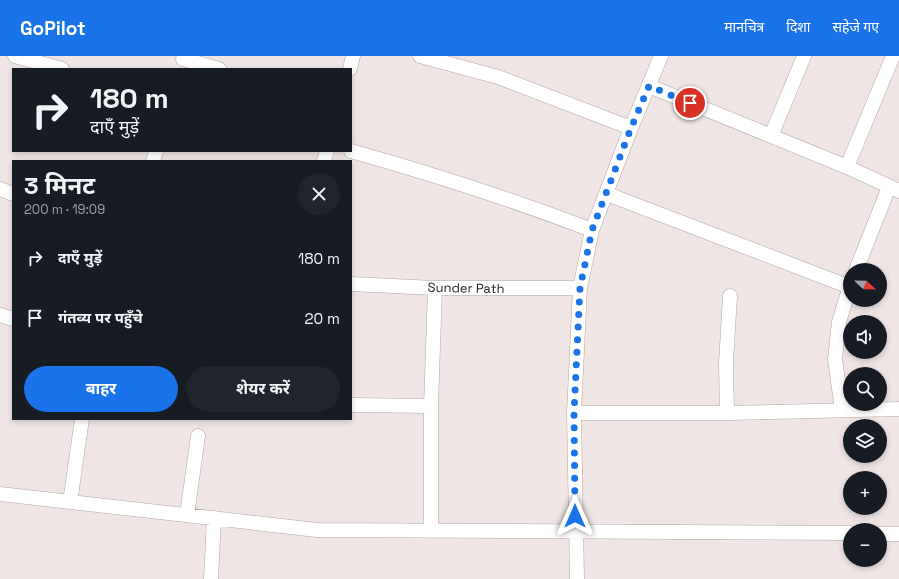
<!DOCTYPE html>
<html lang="hi">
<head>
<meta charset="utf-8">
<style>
  :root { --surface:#171b24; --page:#20242c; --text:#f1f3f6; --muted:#9ea1a6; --accent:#1a73e8 }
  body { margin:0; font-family:"Space Grotesk","Noto Sans Devanagari",sans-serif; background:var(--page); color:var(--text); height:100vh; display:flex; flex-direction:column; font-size:15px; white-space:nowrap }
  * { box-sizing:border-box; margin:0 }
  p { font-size:13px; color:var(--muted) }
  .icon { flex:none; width:22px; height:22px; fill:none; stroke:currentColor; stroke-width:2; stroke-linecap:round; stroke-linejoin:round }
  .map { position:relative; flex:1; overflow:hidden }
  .sheet { position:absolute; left:12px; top:104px; width:340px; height:260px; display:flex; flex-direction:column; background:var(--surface); border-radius:0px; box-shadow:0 2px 6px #0003 }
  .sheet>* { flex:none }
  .guide { position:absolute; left:12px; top:12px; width:340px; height:84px; border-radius:0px; box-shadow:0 2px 6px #0003; background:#171b24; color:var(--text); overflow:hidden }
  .needle { width:26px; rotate:112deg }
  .tools { position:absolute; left:843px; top:207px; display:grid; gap:8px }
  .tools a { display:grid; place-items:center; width:44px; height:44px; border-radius:50%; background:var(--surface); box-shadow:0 2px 6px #0003; font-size:20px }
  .pin { position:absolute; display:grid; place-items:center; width:34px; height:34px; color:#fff; margin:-17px; border:2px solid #fff; border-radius:50%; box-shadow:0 1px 4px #0007 }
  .me { position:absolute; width:44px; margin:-22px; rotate:0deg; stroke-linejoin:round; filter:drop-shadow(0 0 3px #0008) }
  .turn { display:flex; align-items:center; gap:14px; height:84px; padding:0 12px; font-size:18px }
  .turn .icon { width:52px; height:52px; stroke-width:2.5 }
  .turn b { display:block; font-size:28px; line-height:34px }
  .round { display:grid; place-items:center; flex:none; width:42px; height:42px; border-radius:21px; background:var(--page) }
  .head { display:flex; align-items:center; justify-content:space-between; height:68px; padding:0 12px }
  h1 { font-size:24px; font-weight:700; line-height:30px }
  .cta { display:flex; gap:8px; margin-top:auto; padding:8px 12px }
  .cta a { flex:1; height:46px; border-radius:24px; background:var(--accent); color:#fff; font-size:16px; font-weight:700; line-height:46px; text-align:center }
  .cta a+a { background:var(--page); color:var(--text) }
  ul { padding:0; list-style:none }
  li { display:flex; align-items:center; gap:12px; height:60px; padding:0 12px }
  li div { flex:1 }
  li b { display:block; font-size:15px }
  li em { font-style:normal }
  header { display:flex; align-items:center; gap:24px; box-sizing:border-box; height:56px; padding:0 20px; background:var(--accent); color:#fff }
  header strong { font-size:19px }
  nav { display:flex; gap:22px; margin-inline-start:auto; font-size:14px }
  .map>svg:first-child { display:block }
</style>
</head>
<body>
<header>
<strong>GoPilot</strong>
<nav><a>मानचित्र</a><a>दिशा</a><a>सहेजे गए</a></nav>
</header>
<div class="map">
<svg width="899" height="523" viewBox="0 0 899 523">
  <rect width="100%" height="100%" fill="#efe5e4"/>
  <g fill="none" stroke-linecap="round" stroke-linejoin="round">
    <!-- minor casing -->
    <g stroke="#b0a7a6" stroke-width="15">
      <path id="minor" d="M15,0L62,13
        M420,0L498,21L631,72
        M183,3L219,13
        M350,13L353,0
        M649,30L847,111L899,135
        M771,80L804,0
        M351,95C433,118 513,144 592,174
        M153,105L156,95
        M324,105L327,95
        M847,111L893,0
        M0,133L13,138
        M607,138L850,231
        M856,214L889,131
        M351,228L435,232H580
        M0,259L13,263
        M351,349L431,350
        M842,354L835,303L839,266L850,230
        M574,357H727L899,353
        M727,357L726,307L730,240
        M0,438L317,474L850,477
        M70,446L82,363
        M187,459L198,380
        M431,475V350L435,232
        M880,478H899
        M211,523L214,462
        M577,523L574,357L580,232L592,174L631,72L661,0"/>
    </g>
    <!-- minor -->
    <use href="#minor" stroke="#fff" stroke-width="14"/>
  </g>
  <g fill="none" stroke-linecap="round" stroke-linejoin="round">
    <!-- route -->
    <path stroke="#1a73e8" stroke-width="7" stroke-dasharray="0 12.6" d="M575,460L574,357L580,232L592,174L631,72L649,30L690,47"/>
  </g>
  <g text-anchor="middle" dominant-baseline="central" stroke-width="3.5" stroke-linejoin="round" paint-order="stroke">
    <!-- street labels -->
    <g font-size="13" fill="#272423" stroke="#fff">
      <text transform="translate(466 232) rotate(1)">Sunder Path</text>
    </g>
  </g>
</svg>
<div class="tools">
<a><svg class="needle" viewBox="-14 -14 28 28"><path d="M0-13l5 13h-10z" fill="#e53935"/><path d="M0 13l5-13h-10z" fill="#9ea1a6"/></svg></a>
<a><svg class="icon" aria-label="sound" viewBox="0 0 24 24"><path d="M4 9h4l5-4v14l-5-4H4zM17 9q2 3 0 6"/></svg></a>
<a><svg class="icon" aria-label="search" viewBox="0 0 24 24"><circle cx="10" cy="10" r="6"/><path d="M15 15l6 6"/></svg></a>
<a><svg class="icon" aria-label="layers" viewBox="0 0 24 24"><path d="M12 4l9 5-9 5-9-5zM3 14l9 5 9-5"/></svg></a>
<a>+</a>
<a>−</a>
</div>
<div class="pin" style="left:690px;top:47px;background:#d93025"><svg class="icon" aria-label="arrive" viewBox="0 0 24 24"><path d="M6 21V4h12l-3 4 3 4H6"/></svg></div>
<svg class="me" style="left:575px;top:460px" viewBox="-20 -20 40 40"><path d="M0-17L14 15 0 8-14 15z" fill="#1a73e8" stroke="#fff" stroke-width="4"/></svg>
<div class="guide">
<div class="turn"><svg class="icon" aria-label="right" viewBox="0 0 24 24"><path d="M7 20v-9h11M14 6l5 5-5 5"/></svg><div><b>180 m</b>दाएँ मुड़ें</div></div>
</div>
<section class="sheet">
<div class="head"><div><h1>3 मिनट</h1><p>200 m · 19:09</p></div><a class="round"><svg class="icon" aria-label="close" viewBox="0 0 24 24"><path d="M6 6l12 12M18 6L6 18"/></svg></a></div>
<ul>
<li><svg class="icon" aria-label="right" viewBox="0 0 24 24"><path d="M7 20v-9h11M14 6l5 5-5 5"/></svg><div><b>दाएँ मुड़ें</b></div><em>180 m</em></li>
<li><svg class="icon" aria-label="arrive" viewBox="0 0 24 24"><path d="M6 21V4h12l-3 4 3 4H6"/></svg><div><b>गंतव्य पर पहुँचे</b></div><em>20 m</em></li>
</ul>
<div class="cta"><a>बाहर</a><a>शेयर करें</a></div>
</section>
</div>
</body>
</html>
